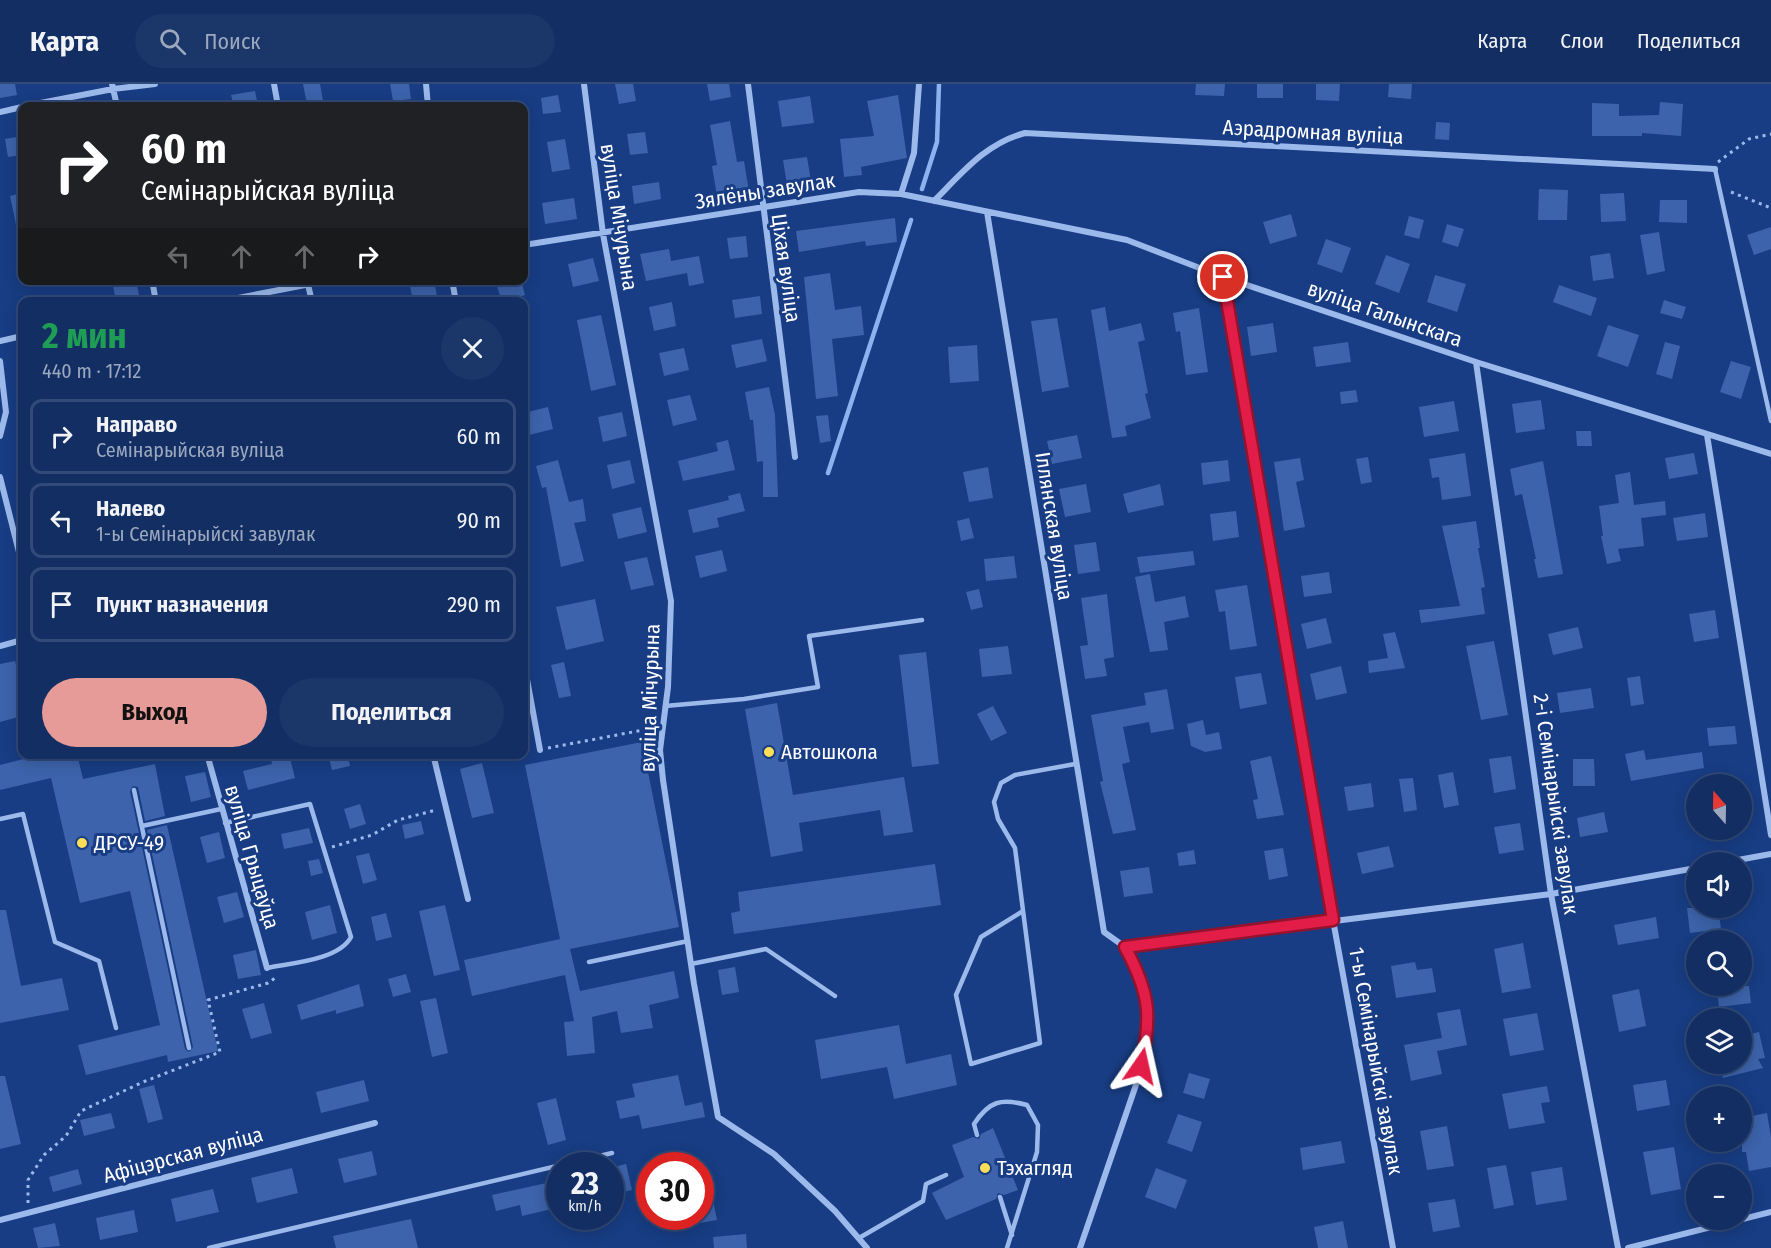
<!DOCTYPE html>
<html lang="ru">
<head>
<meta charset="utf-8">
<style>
  :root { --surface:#122e63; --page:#1b3669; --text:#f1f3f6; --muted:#9ca8be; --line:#314a78; --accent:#e69b98 }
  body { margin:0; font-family:"Fira Sans Condensed",sans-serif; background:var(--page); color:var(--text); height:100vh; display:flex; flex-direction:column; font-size:22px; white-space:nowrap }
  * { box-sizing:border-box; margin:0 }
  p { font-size:20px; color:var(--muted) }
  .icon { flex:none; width:33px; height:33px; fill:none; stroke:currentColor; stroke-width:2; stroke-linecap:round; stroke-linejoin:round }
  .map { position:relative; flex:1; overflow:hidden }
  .panel { position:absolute; left:18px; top:213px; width:510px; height:462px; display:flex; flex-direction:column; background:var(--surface); border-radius:12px; box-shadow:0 3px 15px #0003,0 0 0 2px var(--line) }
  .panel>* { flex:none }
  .banner { position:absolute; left:18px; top:18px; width:510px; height:183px; border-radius:12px; box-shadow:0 3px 15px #0003,0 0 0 2px var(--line); background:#202124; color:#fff; overflow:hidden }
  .needle { width:39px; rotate:340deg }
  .buttons { position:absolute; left:1686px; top:690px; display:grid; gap:12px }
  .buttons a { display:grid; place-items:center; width:66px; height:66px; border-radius:50%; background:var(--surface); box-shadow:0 3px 15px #0003,0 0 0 2px var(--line); font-size:30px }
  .speed { position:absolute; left:546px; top:1068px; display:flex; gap:12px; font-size:30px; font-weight:700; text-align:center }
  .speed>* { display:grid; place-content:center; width:78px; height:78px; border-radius:50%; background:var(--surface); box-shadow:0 3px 15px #0003,0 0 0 2px var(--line); line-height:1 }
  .speed small { font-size:15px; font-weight:400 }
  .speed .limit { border:9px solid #d22; background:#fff; color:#111 }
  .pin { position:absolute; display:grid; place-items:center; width:51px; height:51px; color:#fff; margin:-26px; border:3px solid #fff; border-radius:50%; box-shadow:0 2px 6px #0007 }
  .me { position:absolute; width:66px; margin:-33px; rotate:11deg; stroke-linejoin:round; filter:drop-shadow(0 0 4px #0008) }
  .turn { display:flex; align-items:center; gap:21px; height:126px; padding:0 24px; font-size:27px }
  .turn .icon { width:78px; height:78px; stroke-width:2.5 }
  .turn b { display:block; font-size:42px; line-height:51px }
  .lanes { display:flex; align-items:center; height:57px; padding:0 24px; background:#0003; justify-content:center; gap:30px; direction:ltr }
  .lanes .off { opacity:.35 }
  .round { display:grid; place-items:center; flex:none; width:63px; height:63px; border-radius:32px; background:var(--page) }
  .summary { display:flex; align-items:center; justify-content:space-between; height:102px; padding:0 24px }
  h1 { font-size:36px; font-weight:700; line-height:45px; color:#1e9e55 }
  .cta { display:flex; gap:12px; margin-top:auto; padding:12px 24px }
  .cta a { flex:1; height:69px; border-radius:36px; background:var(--accent); color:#111; font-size:24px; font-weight:700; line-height:69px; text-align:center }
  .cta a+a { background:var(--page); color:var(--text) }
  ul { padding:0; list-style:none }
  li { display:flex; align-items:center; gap:18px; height:75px; margin:0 12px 9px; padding:0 12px; border:3px solid var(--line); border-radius:12px }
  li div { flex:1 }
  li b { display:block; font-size:22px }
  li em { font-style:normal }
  header { display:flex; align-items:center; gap:36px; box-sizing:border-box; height:84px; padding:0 30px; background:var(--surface); border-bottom:2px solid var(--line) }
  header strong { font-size:28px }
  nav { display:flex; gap:33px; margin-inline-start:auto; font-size:21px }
  .search { width:420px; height:54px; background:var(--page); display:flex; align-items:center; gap:15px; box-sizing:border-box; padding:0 21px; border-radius:33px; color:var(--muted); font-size:22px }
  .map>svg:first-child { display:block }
</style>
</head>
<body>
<header>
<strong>Карта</strong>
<div class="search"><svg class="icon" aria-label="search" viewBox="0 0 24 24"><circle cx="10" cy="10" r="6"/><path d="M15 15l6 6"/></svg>Поиск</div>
<nav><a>Карта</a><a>Слои</a><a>Поделиться</a></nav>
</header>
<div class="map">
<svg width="1771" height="1164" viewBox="0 0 1771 1164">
  <rect width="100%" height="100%" fill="#183d84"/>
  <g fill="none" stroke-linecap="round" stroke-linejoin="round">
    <!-- stream -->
    <path stroke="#8eb2ef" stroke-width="4.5" d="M922,105L937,58L939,0
      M828,389L911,136"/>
  </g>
  <!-- building -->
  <path fill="#3c63ab" d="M0,0H15L17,11L0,14Z
    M303,0H320L323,17L307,20Z
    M390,0H409L411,15L393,17Z
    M615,0H633L636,17L619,20Z
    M707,0H729L731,13L710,17Z
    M1196,0H1225L1224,12L1195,11Z
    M1257,0H1283V14H1257Z
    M1316,0H1340L1339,17L1316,16Z
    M1389,0H1412L1411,15L1388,13Z
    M255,7L258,22H234L231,11Z
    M558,11L561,28L543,30L541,14Z
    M898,11L907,74L861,83L862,91L844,93L840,55L874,52L867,17Z
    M810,12L814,39L782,43L778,17Z
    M1660,18L1683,20L1681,52L1642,49V52H1592V19L1619,20V32L1659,31Z
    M730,37L737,78L744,77L749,107L717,112L712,82L717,81L710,41Z
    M1436,38L1450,39L1449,56L1435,55Z
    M645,48L648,69L630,71L627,50Z
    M22,52V71L8,73L5,55Z
    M565,55L570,85L552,88L547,58Z
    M807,73L811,97L787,101L783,76Z
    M659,98L661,115L634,120L632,102Z
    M1539,105L1568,106L1567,136H1538Z
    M22,109V144L17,145L10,112Z
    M1624,109L1626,137L1601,138L1600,110Z
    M574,114L577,135L545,140L542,119Z
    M1660,116H1687V139L1659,138Z
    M1291,130L1297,152L1270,160L1263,138Z
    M1409,132L1424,136L1419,155L1404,151Z
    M895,134L897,158L866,162L865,157L799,168L796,147Z
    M1447,140L1464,145L1458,163L1442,158Z
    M1771,143V165L1754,171L1747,151Z
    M1659,148L1665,187L1647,191L1640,151Z
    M746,152L748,173L730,175L727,154Z
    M1326,155L1351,164L1342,189L1317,180Z
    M669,165L671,177L699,172L704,199L689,202L687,189L646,197L640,170Z
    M1610,169L1614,194L1593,197L1590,172Z
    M1386,171L1410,180L1399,209L1375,200Z
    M593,174L599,197L573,203L568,180Z
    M830,189L835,226L861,222L864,251L832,255L838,312L816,315L804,193Z
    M1435,191L1466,200L1457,228L1427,218Z
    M112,196H136L140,216L116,218Z
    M409,196H434L438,218H413Z
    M495,196H521L525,211L502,218Z
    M1559,201L1597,214L1591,232L1553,218Z
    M760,212L762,230L735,234L732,216Z
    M1664,216L1686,223L1682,235L1660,229Z
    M672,218L676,242L654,247L649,223Z
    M1105,223L1109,247L1141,239L1145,256L1138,258L1148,309L1145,310L1151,334L1125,342L1127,352L1112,354L1091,226Z
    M1199,224L1208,288L1186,291L1180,247L1176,248L1173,229Z
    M601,231L616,301L591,307L577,236Z
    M1057,234L1069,303L1042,308L1031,237Z
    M1273,239L1277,268L1251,272L1247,243Z
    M1608,241L1639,251L1628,283L1597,272Z
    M762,255L767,277L736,284L731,261Z
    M1348,258L1351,278L1316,283L1313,263Z
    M1665,258L1680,262L1672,295L1656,290Z
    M977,261L979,297L950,299L948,263Z
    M684,264L689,286L664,292L659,269Z
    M1731,277L1751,283L1741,315L1720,308Z
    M769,303L775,331L778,413H763V377L757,378L753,336H750L745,308Z
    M1356,306L1358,318L1341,320L1340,308Z
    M690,311L697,336L673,342L667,316Z
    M1541,316L1545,345L1516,349L1512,320Z
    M1454,317L1459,347L1424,353L1419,323Z
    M548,323L553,345L529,351L524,329Z
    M622,328L627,352L603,358L598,333Z
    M828,331L831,357L820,359L816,332Z
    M1576,347H1591L1592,362H1577Z
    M1077,351L1082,374L1052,380L1047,357Z
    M728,356L735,386L683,397L678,377L718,367L716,359Z
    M1465,369L1471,412L1442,416L1439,393L1432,394L1429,375Z
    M1694,369L1698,390L1669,395L1665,374Z
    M1368,373L1372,398L1361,400L1356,375Z
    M1300,374L1304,396L1296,398L1305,443L1284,447L1274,378Z
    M558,376L569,418L583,415L586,437L574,439L584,477L561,483L546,403L542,404L536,382Z
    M630,376L635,399L612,405L607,381Z
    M1228,376L1230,397L1203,401L1201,379Z
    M1543,377L1563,490L1538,494L1534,475H1536L1522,410L1515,412L1510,385Z
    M988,383L993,414L969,418L963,388Z
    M1630,388L1634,421L1665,417L1666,431L1641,434L1644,462L1618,465L1621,477L1607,480L1601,452H1603L1599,422L1619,419L1615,391Z
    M1086,400L1091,428L1065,433L1059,405Z
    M1160,400L1164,421L1128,429L1123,410Z
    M740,409L745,427L717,434L719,443L693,449L688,426L729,416L728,412Z
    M641,423L647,448L618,455L612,430Z
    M1236,427L1239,453L1213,457L1210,430Z
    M1705,429L1708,453L1677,457L1673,434Z
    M969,434L974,454L961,457L957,437Z
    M1476,437L1480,464H1478L1485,503L1481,504L1485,530L1421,539L1419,526L1460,522L1442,442Z
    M1096,458L1100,487L1078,490L1074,461Z
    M722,466L727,487L700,494L695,472Z
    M1193,467L1195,481L1140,489L1137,473Z
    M1014,472L1017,494L986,497L984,475Z
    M647,473L654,501L631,506L624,478Z
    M1329,488L1332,509L1304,513L1301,492Z
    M1150,490L1155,518L1185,512L1189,533L1164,538L1168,566L1150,568L1135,493Z
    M1247,501L1257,562L1230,566L1225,527L1219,528L1215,506Z
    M979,505L983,523L971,526L966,508Z
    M1107,510L1114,573L1104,575L1107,592L1085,595L1080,562L1088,561L1081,514Z
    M595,515L604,557L566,566L556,523Z
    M1715,526L1719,554L1694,558L1689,530Z
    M1326,534L1332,559L1307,565L1301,540Z
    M1578,543L1583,564L1553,571L1548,550Z
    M1395,548L1405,584L1369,589L1368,577L1388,574L1383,550Z
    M1494,557L1508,631L1481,636L1466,562Z
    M1008,562L1012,590L982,593L979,565Z
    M926,568L939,680L912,683L899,571Z
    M15,577L22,607V632L0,638V580Z
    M564,578L571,612L559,614L551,581Z
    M1341,582L1347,609L1316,616L1310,590Z
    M1261,589L1267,620L1240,625L1235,593Z
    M1640,592L1644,620L1631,622L1627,594Z
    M1591,604L1594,624L1560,629L1557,609Z
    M1167,605L1174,645L1151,649L1149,638L1123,643L1130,678L1122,680L1136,746L1113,750L1100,698L1103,697L1091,631L1146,621L1144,609Z
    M777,619L793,711L904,693L913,748L884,752L880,726L799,739L803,767L771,773L745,625Z
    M993,622L1007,649L991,657L977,630Z
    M1203,636L1206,651L1219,648L1222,665L1205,668L1191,662L1187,640Z
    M1735,642L1737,660L1709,662L1707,644Z
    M642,658L679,843L570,865L580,907L674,887L679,914L649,921L653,944L621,949L617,927L592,933L595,969L567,972L564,938L574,937L565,891L472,912L464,876L560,855L525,681Z
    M1644,666L1646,676L1702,668L1704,684L1631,697L1625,670Z
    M43,670H77L83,695L155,680L165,732L145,737L138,703L133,702L130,707L185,965L189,968L193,963L147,746L167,741L218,967L168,978L167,971L86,991L78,961L160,941L130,807L80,819L51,694L0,706V681Z
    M270,670H289L295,694L248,706L243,687L272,680Z
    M328,670H348L350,682L332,686Z
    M1271,672L1284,731L1257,735L1253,716L1258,715L1250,677Z
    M1511,672L1516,705L1494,709L1489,675Z
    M1573,675H1594L1595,702H1573Z
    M482,679L494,729L472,734L460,685Z
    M205,688L211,713L191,718L185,692Z
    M1453,688L1459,721L1444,724L1438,691Z
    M1413,694L1417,726L1404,728L1399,695Z
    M1371,699L1374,723L1348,727L1344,703Z
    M360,720L366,740L350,745L344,725Z
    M1604,728L1608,748L1580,753L1577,734Z
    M421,737L424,750L405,755L402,741Z
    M1520,739L1524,766L1499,770L1494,743Z
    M309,744L313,759L284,765L281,750Z
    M219,748L225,774L207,779L200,753Z
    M1389,762L1394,783L1362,790L1357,769Z
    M1283,764L1288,792L1269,796L1264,767Z
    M1194,766L1196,780L1179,782L1177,769Z
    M369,769L377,796L363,800L356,772Z
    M319,775L323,789L311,792L308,777Z
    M935,780L941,821L734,850L731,829L740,827L738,808Z
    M1149,783L1153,809L1124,813L1120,787Z
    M237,808L244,833L224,839L217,813Z
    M330,821L337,849L312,856L305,828Z
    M445,821L460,886L434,892L419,827Z
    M1687,824H1718L1721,845L1690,849Z
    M0,826H6L21,902L62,894L69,926L0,939Z
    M386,829L392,853L376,857L371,833Z
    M1656,833L1659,854L1618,861L1614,841Z
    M1523,859L1531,904L1502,909L1494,865Z
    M256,866L261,891L238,895L233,871Z
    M1415,878L1417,886L1432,884L1436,908L1396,914L1391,882Z
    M735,883L739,908L722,911L718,886Z
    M406,890L411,908L393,913L388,895Z
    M359,900L364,922L336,930V926L301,936L297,921Z
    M1717,902H1749L1751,919L1719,923Z
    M1639,905L1646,942L1619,948L1612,911Z
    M436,914L448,969L432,973L420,917Z
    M264,919L272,949L251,955L242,925Z
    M1460,925L1467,961L1437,967L1442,990L1411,997L1404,961L1442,954L1437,929Z
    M1537,929L1544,966L1510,972L1503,935Z
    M899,941L906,980L951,970L957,1001L894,1015L887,983L821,995L815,956Z
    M1759,948L1765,974L1758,975L1763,984L1723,994L1720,980H1742V952Z
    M1189,989L1210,995L1204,1015L1183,1009Z
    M678,991L685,1022L702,1018L705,1033L642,1045L639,1031L620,1035L616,1017L635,1013L632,1000Z
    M0,992H5L21,1060L0,1065Z
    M364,996L369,1017L321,1029L316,1008Z
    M1666,996L1670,1021L1637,1027L1633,1001Z
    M154,1001L163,1035L148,1039L139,1005Z
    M1547,1002L1550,1018L1541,1019L1545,1039L1509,1045L1502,1010Z
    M556,1014L566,1056L548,1061L537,1019Z
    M111,1029L115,1044L84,1052L80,1036Z
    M1767,1029L1771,1053V1083L1749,1087L1746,1068H1742V1034Z
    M1178,1030L1202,1038L1192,1068L1167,1059Z
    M1447,1042L1454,1082L1427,1086L1420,1047Z
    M993,1044L1018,1106L1004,1111L998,1109L996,1115L946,1136L932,1109L964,1093L952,1061L973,1053L979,1055L981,1050Z
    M1341,1057L1345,1079L1303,1086L1300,1064Z
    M1674,1063L1681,1105L1651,1111L1643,1068Z
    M372,1067L377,1091L344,1099L338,1075Z
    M626,1080L632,1106L610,1111V1084Z
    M1506,1081L1514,1121L1494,1125L1487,1084Z
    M706,1083L717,1136L700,1139V1084Z
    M1562,1083L1567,1116L1536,1121L1531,1088Z
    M292,1084L298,1109L257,1119L251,1094Z
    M1156,1084L1187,1096L1176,1125L1145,1113Z
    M78,1085L82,1100L53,1108L49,1093Z
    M560,1096V1123L522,1132L520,1121L496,1127L492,1111Z
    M213,1105L219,1128L176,1138L171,1115Z
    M1455,1115L1460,1143L1433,1148L1428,1119Z
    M134,1126L138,1148L100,1156L96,1134Z
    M411,1135L418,1164H336L333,1152Z
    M1343,1137L1348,1164H1318L1314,1143Z
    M55,1139L60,1162L38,1164L33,1144Z
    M746,1150L747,1164H714L713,1153Z"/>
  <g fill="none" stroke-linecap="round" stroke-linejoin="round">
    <!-- path -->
    <path stroke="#9cb9ec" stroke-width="3" stroke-dasharray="3 4.5" stroke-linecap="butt" d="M1718,78L1749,55L1771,50
      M1731,108L1771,124
      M524,661L530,663
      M548,664L654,644
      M444,675L466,670
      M332,763L372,751L398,736L436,726
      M28,1119V1096L44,1071L66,1052L81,1027L143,998L220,968L208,916L268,899L278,892"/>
    <!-- service -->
    <path stroke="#9cb9ec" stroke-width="4.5" d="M1715,85L1771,337
      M665,622L744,615L818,603L809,552L922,536
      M134,706L189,964
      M0,735L23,730L55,858L99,877L116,944
      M225,739L310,720L351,853C339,876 291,879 267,884
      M142,742L221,725
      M1023,827L981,853L956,911L971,980L1040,959L1015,764L998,735L994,718L1001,699L1015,691L1075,680
      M589,878L688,857
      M691,880L766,865L835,912
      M977,1051L974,1040C989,1017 1001,1014 1027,1021L1038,1041L1037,1068L1007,1164
      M1000,1113L1012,1151
      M859,1154L923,1117L926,1100L946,1091
      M209,1164L612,1069"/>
    <!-- minor -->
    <path stroke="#9cb9ec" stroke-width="6" d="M112,0L117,22
      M274,0L278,22
      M426,0L428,22
      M584,0L603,150L671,517L668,603L660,666L663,696L694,900L718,1033L774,1070L835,1127L867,1164
      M748,0L795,373
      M25,22L113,5L155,0
      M0,28L22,23
      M901,110L914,69L919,0
      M934,117C962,89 986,59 1025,49L1715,85
      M987,128L1104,848L1125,863L1551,810L1696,784
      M524,161L859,108L901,110L1127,156L1223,193L1476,278L1771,370
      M1223,193L1333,836L1393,1164
      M152,196L156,218
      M307,196L312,218
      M452,196L456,218
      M217,218L331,196
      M0,257L22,252
      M0,277L6,328L0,352
      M1476,278L1551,810L1618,1164
      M1707,351L1771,751
      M0,393L22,480
      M0,562L22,556
      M524,579L540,666
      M207,670L267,884
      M433,670L468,815
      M1727,778L1771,770
      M0,1136L375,1039
      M1080,1164L1138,995L1147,948L1148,919L1138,887L1125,863
      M1628,1164L1771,1128"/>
  </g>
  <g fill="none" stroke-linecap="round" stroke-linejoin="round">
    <!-- route casing -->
    <g stroke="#92132f" stroke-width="15">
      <path id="route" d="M1141,982C1152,932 1150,909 1125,863L1333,836L1223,193"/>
    </g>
    <!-- route -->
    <use href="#route" stroke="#e11d48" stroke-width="10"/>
  </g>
  <!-- markers -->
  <g fill="#ffde57" stroke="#183d84" stroke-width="2">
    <circle cx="769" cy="668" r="6"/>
    <circle cx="82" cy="759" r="6"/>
    <circle cx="985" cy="1084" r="6"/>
  </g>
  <g text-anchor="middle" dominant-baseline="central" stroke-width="6" stroke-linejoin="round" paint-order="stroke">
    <!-- street labels -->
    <g font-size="21" fill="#fff" stroke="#183d84">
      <text transform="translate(1313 48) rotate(3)">Аэрадромная вуліца</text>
      <text transform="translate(765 107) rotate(-9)">Зялёны завулак</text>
      <text transform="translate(619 133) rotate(81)">вуліца Мічурына</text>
      <text transform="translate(786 184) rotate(82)">Ціхая вуліца</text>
      <text transform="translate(1385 230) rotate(19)">вуліца Галынскага</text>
      <text transform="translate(1054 442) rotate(81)">Іллянская вуліца</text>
      <text transform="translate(650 614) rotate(-88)">вуліца Мічурына</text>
      <text transform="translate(1556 720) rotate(82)">2-і Семінарыйскі завулак</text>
      <text transform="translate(252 773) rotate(74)">вуліца Грыцаўца</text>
      <text transform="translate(1376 977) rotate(80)">1-ы Семінарыйскі завулак</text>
      <text transform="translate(183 1071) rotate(-15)">Афіцэрская вуліца</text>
    </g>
    <!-- poi labels -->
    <g font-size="21" fill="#fff" stroke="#183d84" text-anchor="start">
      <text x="781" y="668">Автошкола</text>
      <text x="94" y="759">ДРСУ-49</text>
      <text x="997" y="1084">Тэхагляд</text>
    </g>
  </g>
</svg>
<div class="buttons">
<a><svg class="needle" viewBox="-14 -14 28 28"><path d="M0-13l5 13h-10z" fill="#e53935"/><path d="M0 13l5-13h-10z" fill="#9ca8be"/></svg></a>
<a><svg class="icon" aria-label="sound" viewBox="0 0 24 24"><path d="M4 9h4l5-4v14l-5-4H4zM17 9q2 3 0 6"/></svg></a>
<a><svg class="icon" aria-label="search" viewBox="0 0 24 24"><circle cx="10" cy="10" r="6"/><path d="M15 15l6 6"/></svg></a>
<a><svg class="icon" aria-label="layers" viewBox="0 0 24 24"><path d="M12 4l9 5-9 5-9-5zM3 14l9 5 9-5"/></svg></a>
<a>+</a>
<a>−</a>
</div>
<div class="speed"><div>23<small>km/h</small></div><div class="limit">30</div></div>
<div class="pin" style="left:1223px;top:193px;background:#d93025"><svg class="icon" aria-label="arrive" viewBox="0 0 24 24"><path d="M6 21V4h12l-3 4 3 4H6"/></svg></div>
<svg class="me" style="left:1141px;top:982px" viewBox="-20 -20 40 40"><path d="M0-17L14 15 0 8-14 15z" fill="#e11d48" stroke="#fff" stroke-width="4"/></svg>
<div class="banner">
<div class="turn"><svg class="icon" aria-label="right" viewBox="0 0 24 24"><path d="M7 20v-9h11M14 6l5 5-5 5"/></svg><div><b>60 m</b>Семінарыйская вуліца</div></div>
<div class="lanes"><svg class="icon off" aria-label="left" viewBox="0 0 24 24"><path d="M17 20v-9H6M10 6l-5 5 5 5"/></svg><svg class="icon off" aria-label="ahead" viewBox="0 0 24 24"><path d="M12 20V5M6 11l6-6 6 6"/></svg><svg class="icon off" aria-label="ahead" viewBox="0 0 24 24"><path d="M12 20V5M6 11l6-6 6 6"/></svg><svg class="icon" aria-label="right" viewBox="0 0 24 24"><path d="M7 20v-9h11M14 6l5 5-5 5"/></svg></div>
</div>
<section class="panel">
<div class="summary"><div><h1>2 мин</h1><p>440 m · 17:12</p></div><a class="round"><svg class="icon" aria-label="close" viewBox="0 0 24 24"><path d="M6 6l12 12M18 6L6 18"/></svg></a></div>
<ul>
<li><svg class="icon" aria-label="right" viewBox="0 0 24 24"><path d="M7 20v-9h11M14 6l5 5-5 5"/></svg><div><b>Направо</b><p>Семінарыйская вуліца</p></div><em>60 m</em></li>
<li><svg class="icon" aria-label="left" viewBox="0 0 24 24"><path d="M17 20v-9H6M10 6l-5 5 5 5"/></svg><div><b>Налево</b><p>1-ы Семінарыйскі завулак</p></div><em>90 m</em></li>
<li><svg class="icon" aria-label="arrive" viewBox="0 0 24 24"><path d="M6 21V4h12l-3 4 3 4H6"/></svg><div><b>Пункт назначения</b></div><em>290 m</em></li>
</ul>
<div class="cta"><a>Выход</a><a>Поделиться</a></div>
</section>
</div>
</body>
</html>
